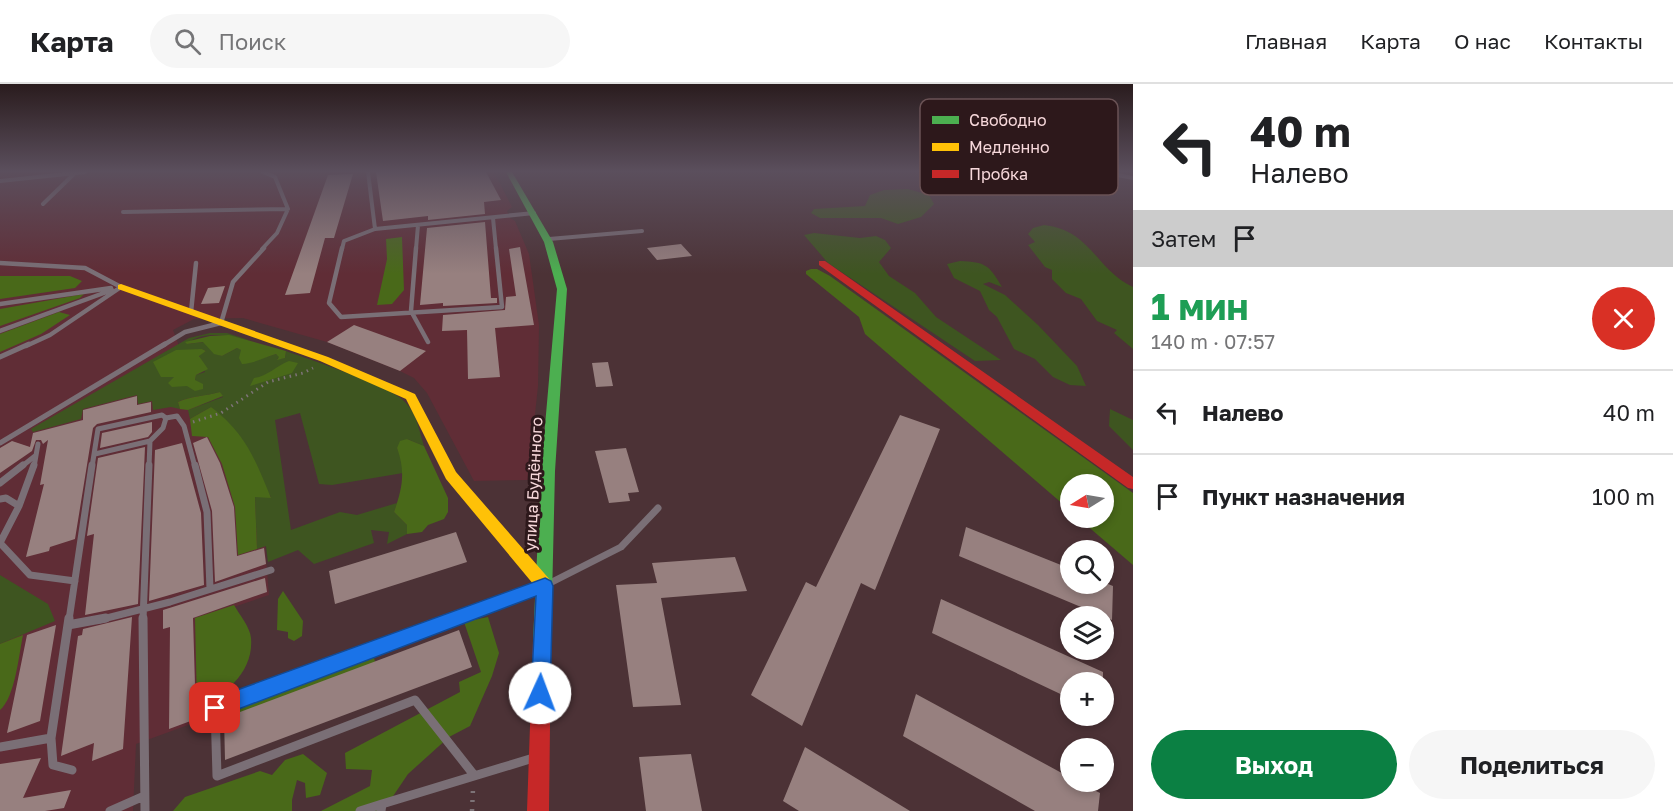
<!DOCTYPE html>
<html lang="ru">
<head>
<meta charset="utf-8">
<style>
  :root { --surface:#fff; --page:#f6f6f6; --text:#202124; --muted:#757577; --line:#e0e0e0; --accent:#0b8043 }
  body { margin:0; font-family:"Golos Text",sans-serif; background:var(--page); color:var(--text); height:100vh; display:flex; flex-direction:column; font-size:22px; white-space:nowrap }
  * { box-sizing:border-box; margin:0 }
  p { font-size:20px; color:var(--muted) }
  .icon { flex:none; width:33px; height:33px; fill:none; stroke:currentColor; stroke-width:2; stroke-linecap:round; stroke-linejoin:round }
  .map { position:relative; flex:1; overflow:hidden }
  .side { display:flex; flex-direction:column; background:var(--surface); width:540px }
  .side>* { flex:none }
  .guide { background:#fff; color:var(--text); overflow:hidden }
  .needle { width:39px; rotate:259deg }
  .controls { position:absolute; left:1060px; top:390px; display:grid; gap:12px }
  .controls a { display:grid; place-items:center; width:54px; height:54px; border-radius:50%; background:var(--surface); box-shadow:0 3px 9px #0003; font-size:30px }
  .pin { position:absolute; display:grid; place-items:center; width:51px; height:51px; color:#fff; margin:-26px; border-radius:12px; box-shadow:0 3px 9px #0006 }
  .me { position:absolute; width:66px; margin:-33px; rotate:2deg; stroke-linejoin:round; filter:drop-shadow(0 0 4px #0008) }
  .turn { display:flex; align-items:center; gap:21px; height:126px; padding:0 18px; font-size:27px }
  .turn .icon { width:78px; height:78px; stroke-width:2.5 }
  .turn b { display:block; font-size:42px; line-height:51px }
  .then { display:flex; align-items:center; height:57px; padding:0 18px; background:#0003; gap:12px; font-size:22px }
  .round { display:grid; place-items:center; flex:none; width:63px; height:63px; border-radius:32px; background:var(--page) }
  .head { display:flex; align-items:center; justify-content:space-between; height:102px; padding:0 18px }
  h1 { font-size:36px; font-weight:700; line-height:45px; color:#1e9e55 }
  .action { display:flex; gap:12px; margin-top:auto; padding:12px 18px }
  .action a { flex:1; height:69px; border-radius:36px; background:var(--accent); color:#fff; font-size:24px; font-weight:700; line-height:69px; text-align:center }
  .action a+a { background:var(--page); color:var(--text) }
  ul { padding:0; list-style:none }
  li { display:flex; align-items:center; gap:18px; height:84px; padding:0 18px; border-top:2px solid var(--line) }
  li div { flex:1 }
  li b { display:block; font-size:22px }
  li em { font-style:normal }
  header { display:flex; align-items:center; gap:36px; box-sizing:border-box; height:84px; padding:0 30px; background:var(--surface); border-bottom:2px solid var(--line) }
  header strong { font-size:28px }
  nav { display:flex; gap:33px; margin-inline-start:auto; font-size:21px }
  .search { width:420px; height:54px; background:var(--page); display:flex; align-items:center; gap:15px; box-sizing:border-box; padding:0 21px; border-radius:33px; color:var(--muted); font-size:22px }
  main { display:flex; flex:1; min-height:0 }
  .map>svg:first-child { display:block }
</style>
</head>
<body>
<header>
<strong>Карта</strong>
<div class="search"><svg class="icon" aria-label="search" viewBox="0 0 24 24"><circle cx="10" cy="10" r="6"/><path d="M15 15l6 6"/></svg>Поиск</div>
<nav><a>Главная</a><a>Карта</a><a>О нас</a><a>Контакты</a></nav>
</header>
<main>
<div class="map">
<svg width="1133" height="727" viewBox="0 0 1133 727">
  <rect width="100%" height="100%" fill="#4c3236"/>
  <!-- built -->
  <path fill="#602d36" d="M0,88H494L512,123L507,127L510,134L515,137L529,170L539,241L538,302L528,396L474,397L427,309L414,294L400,287L327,258L243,234L194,235L173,246L223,378L265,461L269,511L198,535L199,637L136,660L133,727H0Z"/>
  <!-- green -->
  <path fill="#3e5520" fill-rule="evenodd" d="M908,105L929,111L934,120L921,133L898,140L881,134H820L811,129L814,125L865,122L870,111L884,106Z
    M1044,141C1091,146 1096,186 1133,203V265L1114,249L1117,246L1097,237L1081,215L1066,209L1052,195V186L1045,183L1028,161L1035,158L1028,150L1033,144Z
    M814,149L860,154L876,152L885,156L891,164L879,178L889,192L915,209L936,233L1001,276L975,277L828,179L804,151Z
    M960,177C986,178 989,181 1002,203L989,198L983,200L1005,211L1038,241L1077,282L1086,302L1070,301L1053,293L1035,275L1014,265L997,233L989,226L980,207L954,194L947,180Z
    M210,249H227L252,257C233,252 203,245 187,260L204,258L214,269L222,272L237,264L263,274L276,270L280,273L277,275L285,274L286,267C310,276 393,302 406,319C417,331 419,346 424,362L407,355L397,364L403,378V389L332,401L319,400L300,329L275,336L291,446L340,428L357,431L397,419L394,428L407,441V450L387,460L389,448L371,446L374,459L314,480L298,466L268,478L266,462L257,465L255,413H271L211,323L190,335L188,326L223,313L220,308C206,312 191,312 178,318L180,325L171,323L153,326L152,317L138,320L137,311L83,325L81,335L33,348L31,345L189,254ZM202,265L206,267L199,271L205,288L196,291L195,296L175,293Z
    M1110,325L1133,336V366L1109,342Z
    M0,491L48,520L55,537L0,560Z"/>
  <!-- forest -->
  <path fill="#496919" d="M402,153L404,206L392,220L377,221L387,175L386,155Z
    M811,185H817L830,192L1133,409V481L1078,434H1104V400H1071V427L865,250L859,233L806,190V187Z
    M0,192H70L82,197L75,204L0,215Z
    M84,210L80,214L0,242V225Z
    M59,228L70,231L41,250L0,268V250Z
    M229,251L286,267L285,274L277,276L279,273L276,270C263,274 255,279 242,280L239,274L241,266L237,264L222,272L214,270L203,258L187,260L185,258L210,252Z
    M202,265L206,267L199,272L208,285L196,291L195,296L203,300V305L195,307L187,302L172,303L168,299L174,293H161L153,278L176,266Z
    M289,277L298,279L292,289L250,302L254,294C268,292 276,282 289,277Z
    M220,308L223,312L188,326L180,325L178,318C191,312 206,312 220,308Z
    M211,323C246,350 255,375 271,414L255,413L257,465L238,471L235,423L222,380L208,353L192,352L190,335Z
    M407,355L424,362L448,414V428L444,435L428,441L422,448L407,450V441L394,428C402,405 406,388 397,364L400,357Z
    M283,507L303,537L302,552L294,557L288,554V548L277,546L278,515Z
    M234,521C239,530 250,543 251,554C254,587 226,613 197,620L195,534Z
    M488,533L499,569L492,592L470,642L449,653L408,690L383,727H321L370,702L372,686L346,685L345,669L460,608L459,598L481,588L464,538Z
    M23,551C19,570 15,614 0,626V560Z
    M374,573L376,584L230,639L229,627L240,622L244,615L268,597L302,589H326L342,577Z
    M303,670L327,689L320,711L306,714L305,699L297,696L292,716V727H173L185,713L260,687L272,691L285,676Z"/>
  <!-- building -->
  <path fill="#97807f" d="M376,88H486L501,116L484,118L485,130L428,136V132L383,137Z
    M353,90L334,154H325L310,209L285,211L328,91Z
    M485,138L491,214H497V219L443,222V219L420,221L427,144Z
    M681,160L692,172L657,176L647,164Z
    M520,163L534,241L495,244L500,293L468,295L467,246L442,247L443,231L505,226L506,213L516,212L509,165Z
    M225,202L219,219L201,220L208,204Z
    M354,241L426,267L400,287L327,258Z
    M608,278L613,302L596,303L592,279Z
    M137,312V321L151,318V328L97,340L93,344L75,455L50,463L49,467L26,473L44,400L40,401L48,356L43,360L41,356H36L32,367L0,389V364L12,357L30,363L33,349L83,336V326Z
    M900,331L940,345L875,506L861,499L802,642L751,611L806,498L816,503Z
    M152,338V348L148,353L100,364L102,349Z
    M207,353L220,379L234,423L237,472L264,464L266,480L215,498L212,427L193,359Z
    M182,359L201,429L204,501L149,517L155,366Z
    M145,363L138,520L85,531L94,450L87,452L98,374Z
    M626,364L639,408L628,409L630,417L609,419L595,367Z
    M966,443L1071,485V500H1108L1113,502L1112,536L959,472Z
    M456,448L467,478L335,520L329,487Z
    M735,473L747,507L661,514L681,621L633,623L616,501L657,499L652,479Z
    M265,494L267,508L193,534L196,635L169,645L170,543L163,545V526Z
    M941,515L1103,588V598H1071V615L932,549Z
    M132,533L123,665L92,677L94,659L61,672L78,552L82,551L83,545Z
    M56,541L40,637L7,649L27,551Z
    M459,546L472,583L225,676L224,634Z
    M916,610L1071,694V698H1078L1100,709L1098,727H1035L903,652Z
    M805,663L910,727H799L783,717Z
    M691,670L702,727H646L639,673Z
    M41,674L23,714L71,706L64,724L45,727H0V680Z"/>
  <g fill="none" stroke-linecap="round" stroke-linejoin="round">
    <!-- path-far1 -->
    <path stroke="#7d7377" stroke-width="3" stroke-dasharray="1.5 4.5" stroke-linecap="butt" d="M193,338L221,329L268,298L303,289L313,284"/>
    <!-- path -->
    <path stroke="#7d7377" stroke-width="4.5" stroke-dasharray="2 7" stroke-linecap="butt" d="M472,727L473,705"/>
    <!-- lane-far4 -->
    <path stroke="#7a6f76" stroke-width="4" d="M368,88L375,145
      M1102,88L1133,94
      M0,97L85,88
      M43,120L75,89
      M123,128L288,125
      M493,134L496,165
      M549,155L642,147
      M262,165L277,149L288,125L275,93L263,88
      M342,165L344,157L375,145L534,129
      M416,165L418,141"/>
    <!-- lane-far3 -->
    <path stroke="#7a6f76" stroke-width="4.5" d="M342,164L329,219L341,233L502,223L496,164
      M416,164L411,227L428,258
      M0,179L85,184L121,203
      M0,220L111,204
      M191,228L196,179
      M0,247L112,206
      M26,262L50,251L121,203
      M162,262L185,248L221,239L233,198L264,164"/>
    <!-- lane-far2 -->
    <path stroke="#7a6f76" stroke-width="5" d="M0,273L29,260
      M166,334L177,332L184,342L195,383
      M0,359L165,260
      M95,370L150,357
      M21,383L35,372
      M34,383L38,360
      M92,383L98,345L162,331L166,334L163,344L150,357L149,383"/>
    <!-- lane-far1 -->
    <path stroke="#7a6f76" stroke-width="7" d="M195,381L207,428L210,505
      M0,399L23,381
      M0,415L6,414L19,422L0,459
      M19,422L34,381
      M0,459L30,491L75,497
      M550,499L621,463L658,424
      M69,536L92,381
      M99,536L170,518L271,486
      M143,536L149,381
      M453,536L538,504"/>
    <!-- lane -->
    <path stroke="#7a6f76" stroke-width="9" d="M143,534L145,727
      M457,534L215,624L217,692L415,616L474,691
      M68,541L106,534
      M51,654L53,681L72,686
      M0,663L51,654L69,534
      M110,727L144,712
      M360,727L382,720
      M381,727L382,720L530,675"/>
    <!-- fast -->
    <path fill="#4caf50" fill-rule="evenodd" d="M506,88H512L553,158L567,205L555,387L551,557L548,563L542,565L536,563L533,557L541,387L557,205L544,158Z"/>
    <!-- slow -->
    <path fill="#ffc107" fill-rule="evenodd" d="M121,200L328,273L415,310L456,388L551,497L553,502L551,507L545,509L539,507L446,395L406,315L320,277L118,205V201Z"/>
    <!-- jam -->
    <path fill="#c62828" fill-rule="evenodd" d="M819,177H825L1133,393V405L1128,404L819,181Z
      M542,549L548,551L551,557L549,727H527L533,557L536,551Z"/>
  </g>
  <!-- sky -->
  <linearGradient id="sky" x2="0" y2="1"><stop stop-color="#2a1c1e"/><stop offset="0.46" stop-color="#5b4f5d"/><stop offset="1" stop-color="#5b4f5d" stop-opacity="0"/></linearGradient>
  <rect width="1133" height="190" fill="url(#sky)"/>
  <!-- route -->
  <path fill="#1a73e8" stroke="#114b97" stroke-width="1.5" d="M545,494L551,497L553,502L550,609L547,615L540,618L534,615L531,609L536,512L215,634L208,631L205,624L208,617L215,614Z"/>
  <g text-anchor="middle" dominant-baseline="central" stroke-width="6" stroke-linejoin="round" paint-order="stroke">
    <!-- street labels -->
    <g font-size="16" fill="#f7d8db" stroke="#2d181b">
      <text transform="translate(533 400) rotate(-87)">улица Будённого</text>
    </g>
  </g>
  <!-- legend -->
  <rect x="920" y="15" width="198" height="96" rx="9" fill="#2d181b" stroke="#6a5255" stroke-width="1.5"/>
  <rect x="932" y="32" width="27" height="8" fill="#4caf50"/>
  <rect x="932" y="59" width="27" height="8" fill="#ffc107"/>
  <rect x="932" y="86" width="27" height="8" fill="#c62828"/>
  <g font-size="16" fill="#f7d8db">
    <text x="969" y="42">Свободно</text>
    <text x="969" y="69">Медленно</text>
    <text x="969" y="96">Пробка</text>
  </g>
</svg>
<div class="controls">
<a><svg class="needle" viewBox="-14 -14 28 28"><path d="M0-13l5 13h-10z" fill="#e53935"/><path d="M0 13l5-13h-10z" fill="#757577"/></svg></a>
<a><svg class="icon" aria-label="search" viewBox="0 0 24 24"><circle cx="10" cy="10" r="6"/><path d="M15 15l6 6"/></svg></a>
<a><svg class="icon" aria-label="layers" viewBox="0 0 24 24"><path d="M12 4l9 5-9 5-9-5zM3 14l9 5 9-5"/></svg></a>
<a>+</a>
<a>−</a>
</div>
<div class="pin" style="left:215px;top:624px;background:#d93025"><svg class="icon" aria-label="arrive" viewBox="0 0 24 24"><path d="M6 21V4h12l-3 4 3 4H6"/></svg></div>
<svg class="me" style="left:540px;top:609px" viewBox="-20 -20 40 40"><circle r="19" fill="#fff"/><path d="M0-13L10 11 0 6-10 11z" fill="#1a73e8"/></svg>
</div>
<section class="side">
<div class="guide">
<div class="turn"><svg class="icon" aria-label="left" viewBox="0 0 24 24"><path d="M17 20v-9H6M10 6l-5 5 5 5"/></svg><div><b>40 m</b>Налево</div></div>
<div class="then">Затем<svg class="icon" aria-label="arrive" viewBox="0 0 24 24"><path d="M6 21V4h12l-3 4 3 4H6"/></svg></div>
</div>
<div class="head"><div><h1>1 мин</h1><p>140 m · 07:57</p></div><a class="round" style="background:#d93025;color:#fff"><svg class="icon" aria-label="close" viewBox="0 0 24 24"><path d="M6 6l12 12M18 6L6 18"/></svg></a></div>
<ul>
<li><svg class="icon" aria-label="left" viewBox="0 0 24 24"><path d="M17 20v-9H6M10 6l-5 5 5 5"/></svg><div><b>Налево</b></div><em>40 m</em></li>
<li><svg class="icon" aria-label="arrive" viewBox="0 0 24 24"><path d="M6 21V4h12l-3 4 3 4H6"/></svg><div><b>Пункт назначения</b></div><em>100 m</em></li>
</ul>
<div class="action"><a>Выход</a><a>Поделиться</a></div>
</section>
</main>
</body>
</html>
